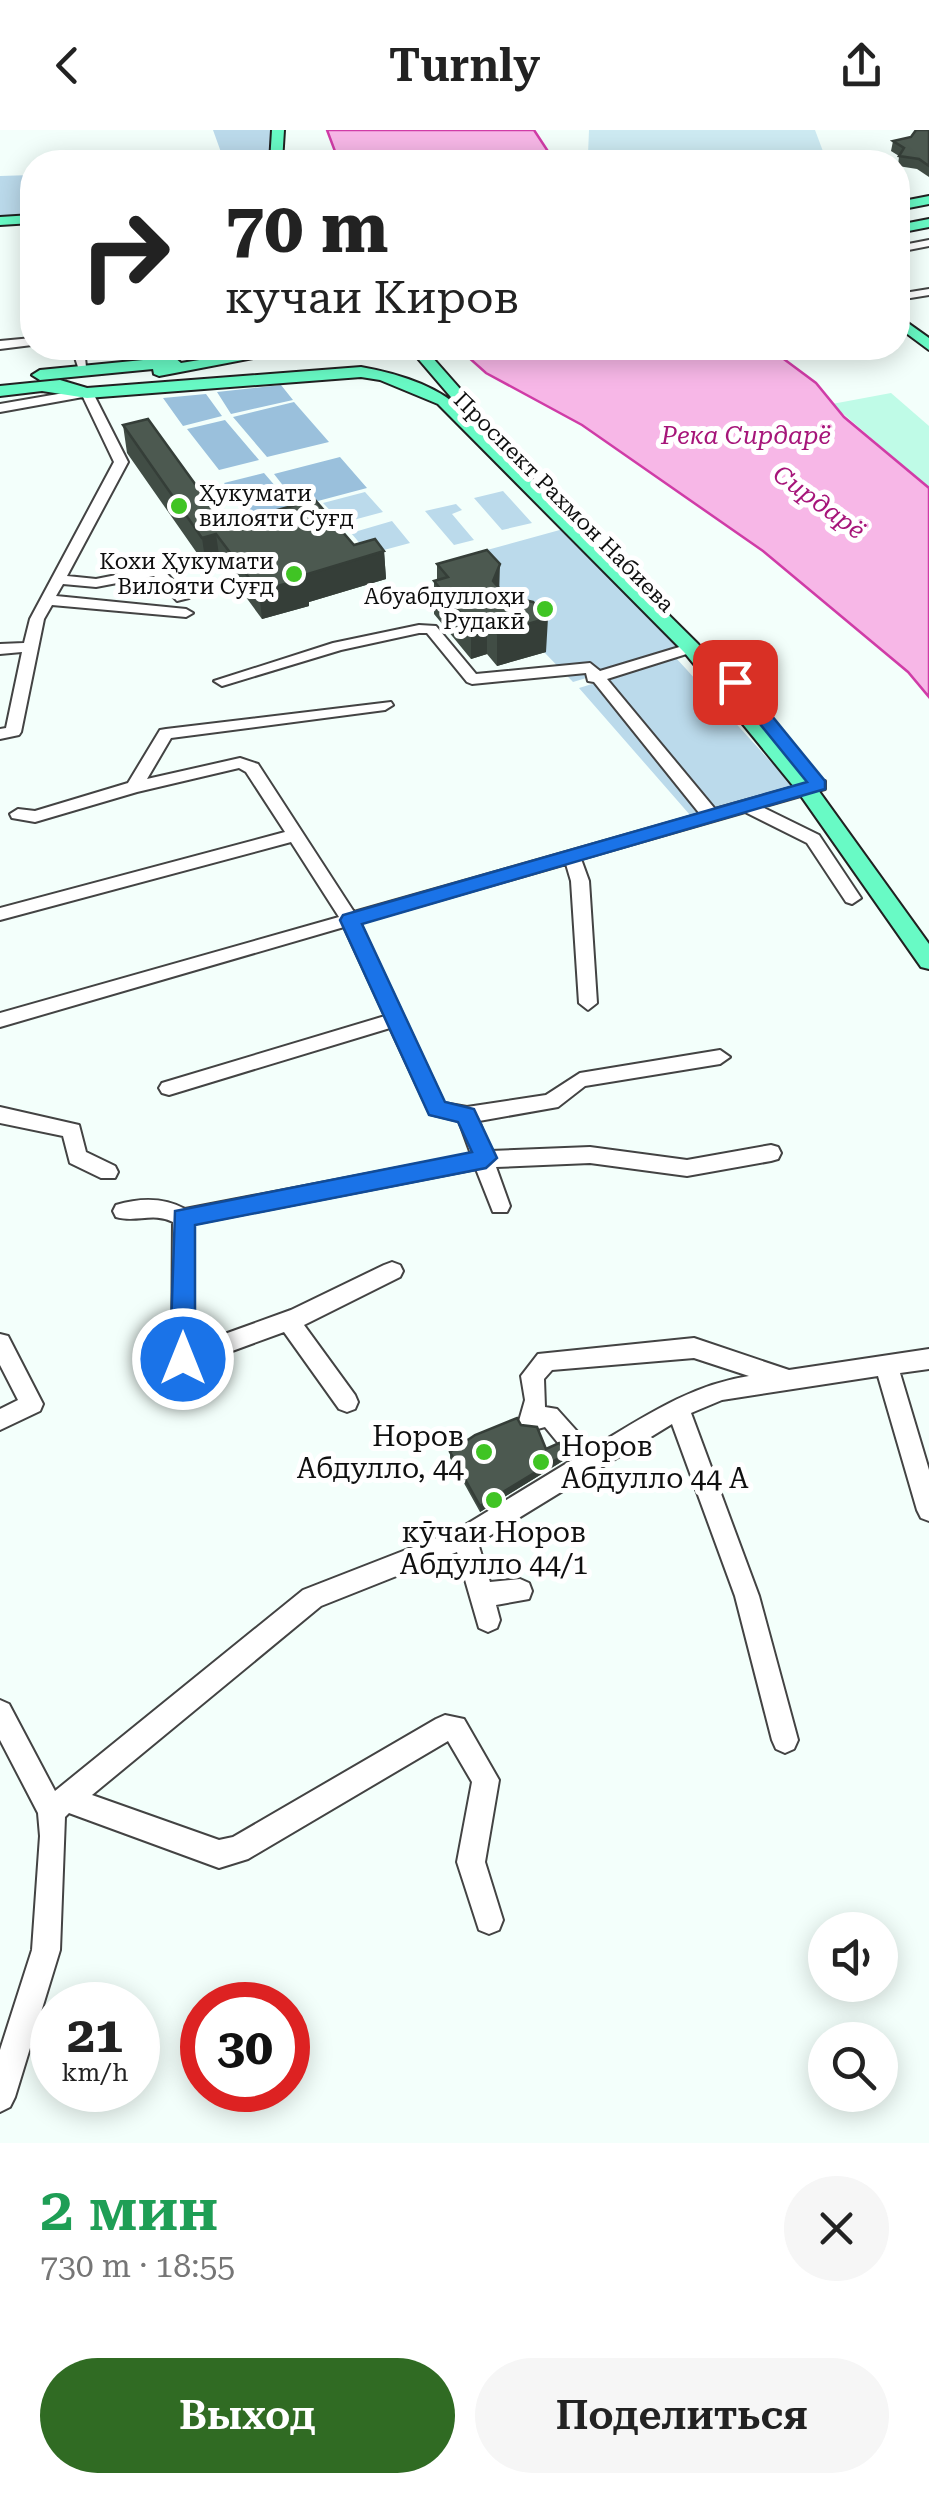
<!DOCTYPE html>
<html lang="ru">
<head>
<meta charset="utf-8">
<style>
  :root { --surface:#fff; --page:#f6f6f6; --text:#222; --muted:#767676; --accent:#306b23 }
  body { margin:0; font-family:"Roboto Serif",serif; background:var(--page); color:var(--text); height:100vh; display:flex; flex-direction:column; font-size:38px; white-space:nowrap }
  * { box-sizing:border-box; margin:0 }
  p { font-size:32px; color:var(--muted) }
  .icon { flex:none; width:55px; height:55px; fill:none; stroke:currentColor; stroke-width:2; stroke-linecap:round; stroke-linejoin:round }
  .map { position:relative; height:2013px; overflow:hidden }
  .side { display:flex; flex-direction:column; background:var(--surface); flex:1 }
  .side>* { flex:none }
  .hud { position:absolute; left:20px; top:20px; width:890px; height:210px; border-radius:40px; box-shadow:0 5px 25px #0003; background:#fff; color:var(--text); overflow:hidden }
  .controls { position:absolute; left:808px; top:1782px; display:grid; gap:20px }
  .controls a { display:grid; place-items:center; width:90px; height:90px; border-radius:50%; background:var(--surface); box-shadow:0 5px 25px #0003; font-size:50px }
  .speed { position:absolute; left:30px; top:1852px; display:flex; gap:20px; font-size:50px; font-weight:700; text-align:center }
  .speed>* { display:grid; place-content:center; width:130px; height:130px; border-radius:50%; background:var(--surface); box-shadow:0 5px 25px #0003; line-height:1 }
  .speed small { font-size:25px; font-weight:400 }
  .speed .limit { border:15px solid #d22; background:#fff; color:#111 }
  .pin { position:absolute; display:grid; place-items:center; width:85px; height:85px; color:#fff; margin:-42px; border-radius:20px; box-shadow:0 5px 15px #0006 }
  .me { position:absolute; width:110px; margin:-55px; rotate:0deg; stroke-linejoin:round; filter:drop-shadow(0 0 8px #0008) }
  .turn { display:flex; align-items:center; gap:35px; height:210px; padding:0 40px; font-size:45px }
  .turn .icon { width:130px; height:130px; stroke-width:2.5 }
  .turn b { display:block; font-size:70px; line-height:85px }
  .round { display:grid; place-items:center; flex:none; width:105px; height:105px; border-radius:52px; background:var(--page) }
  .head { display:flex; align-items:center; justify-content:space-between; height:170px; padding:0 40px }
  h1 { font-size:60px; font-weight:600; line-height:75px; color:#1e9e55 }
  .primary-button { display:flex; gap:20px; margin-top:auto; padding:20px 40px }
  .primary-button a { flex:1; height:115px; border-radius:60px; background:var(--accent); color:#fff; font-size:40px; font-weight:600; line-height:115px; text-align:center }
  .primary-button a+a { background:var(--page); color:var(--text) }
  header { display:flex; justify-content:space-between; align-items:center; height:130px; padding:0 40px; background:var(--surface); font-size:45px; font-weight:600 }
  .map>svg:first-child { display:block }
</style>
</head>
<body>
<header><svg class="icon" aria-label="back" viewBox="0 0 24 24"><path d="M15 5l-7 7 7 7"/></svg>Turnly<svg class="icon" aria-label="share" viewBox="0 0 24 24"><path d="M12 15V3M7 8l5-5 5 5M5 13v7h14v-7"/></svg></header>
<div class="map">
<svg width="929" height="2013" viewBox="0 0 929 2013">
  <rect width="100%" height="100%" fill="#f3fffb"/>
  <!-- green -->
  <path fill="#bbdaeb" d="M213,0H273L271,32H126L222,25Z
    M32,45V86L0,89V46Z
    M503,361L532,393L502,400L474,368Z
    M365,362L383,382L342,393L323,373Z
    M456,374L462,380L452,384L474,410L454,415L425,381Z
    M392,391L410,413L369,424L351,403Z
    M567,398L683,519L573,552L454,429Z
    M676,528L792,655L690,685L579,558Z"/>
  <!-- forest -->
  <path fill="#9ac0dc" d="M281,255L293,270L231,284L217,262Z
    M206,264L222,286L183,296L163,268Z
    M294,272L329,312L267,327L233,287Z
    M225,290L259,330L219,340L187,299Z
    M340,327L367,358L299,376L274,344Z
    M264,343L302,387L260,399L224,353Z"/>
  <!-- sand -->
  <path fill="#bffbe7" d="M891,263L929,296V358L832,274Z"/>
  <!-- pitch -->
  <path fill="#cdeaf2" d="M589,0H815L827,32H601L588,24Z"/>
  <!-- water -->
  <path fill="#f7b7e7" stroke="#d03ca7" stroke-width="2.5" d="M327,0H534L555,32H339Z
    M458,218H769L816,253L844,287L929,358V567L908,542L763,421L582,295L486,243Z"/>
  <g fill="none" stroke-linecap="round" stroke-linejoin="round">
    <!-- minor casing -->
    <g stroke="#434343" stroke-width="4">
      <path id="minor" d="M929,110V116L898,122V116Z
        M929,159V165L898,170V164Z
        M32,208V215L0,219V211Z
        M72,218H84L86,237H78Z
        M87,259L93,263L128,332L67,446L96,449L157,437L162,438L189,468L177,471L154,446L96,457L63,454L56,466L186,479L193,483L186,487L52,475L44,489L21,602L19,605L0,609V599L6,598L22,522L0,524V514L24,513L30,489L114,332L83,267L0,282V274Z
        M419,495L436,496L476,544L590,533L600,541L686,515H696V521L607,549L715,679L819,650L825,651V659L762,677L819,705L861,768L852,774L846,772L807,713L745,682L581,729L589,751L597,873L588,880L579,873L571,751L566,734L360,793L444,973L467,977L546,965L580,943L720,920L730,927L720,934L585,956L558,977L479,991L490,1021L590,1017L687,1030L771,1015L778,1017L781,1023L778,1029L771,1031L687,1046L590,1033L496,1037L510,1076L507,1082H493L476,1039L193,1094L194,1215L291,1180L384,1135L392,1132L400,1135L403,1141L400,1147L304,1195L355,1265L358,1272L355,1279L347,1282L339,1279L284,1202L183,1239L175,1236L172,1229L173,1092C153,1082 136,1093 116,1087L113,1081L116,1075C140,1068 163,1067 185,1079L471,1024L459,991L430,984L390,898L169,965L162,963L159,958L162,953L385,886L344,797L0,897V883L339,787L291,712L0,790V778L285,702L246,642L239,638L137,662L35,692L12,688L10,684L18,679L35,681L128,653L160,600L166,599L391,572L393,575L385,580L171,608L147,649L240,628L258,634L354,782L700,684L594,552L588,551L586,543L472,554L467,552L427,503H419L341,520L222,556L214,551L333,513Z
        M0,977L79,995L86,1022L115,1036L118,1042L115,1048H101L70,1033L63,1006L0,993Z
        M0,1204L8,1206L43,1274L40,1281L0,1300V1279L18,1270L0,1235Z
        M694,1208L789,1240L929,1219V1239L900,1243L929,1340V1391L921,1388L917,1380L878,1246L722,1270L691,1283L759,1466L798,1610L794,1619L785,1623L776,1619L772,1610L735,1466L672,1294L478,1413L490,1452L520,1449L529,1453L532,1461L529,1469L496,1475L500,1490L497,1498L488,1502L479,1498L457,1422L321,1476L92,1665L219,1710L233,1707L436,1589L445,1585L464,1589L499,1650L485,1732L503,1790L499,1800L489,1804L479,1800L457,1732L472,1652L448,1611L248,1729L219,1738L69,1683L65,1687L60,1820L15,1967L10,1977L0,1982V1920L32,1820L40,1706L38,1683L0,1610V1570L9,1574L55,1661L303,1460L457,1400L572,1330L545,1297L530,1301L522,1298L519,1291L525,1270L521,1246L538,1224ZM694,1228L749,1246C690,1255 642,1288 592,1318L557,1279L545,1277L544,1249L552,1240Z"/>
    </g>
    <!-- major casing -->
    <g stroke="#212121" stroke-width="4">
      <path id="major" d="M272,0H284L282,32H270Z
        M929,66V74L898,80V72Z
        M32,85V93L0,95V87Z
        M929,89V97L898,103V95Z
        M898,186L929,208V220L898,197Z
        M273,218H305L159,246L154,244L153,239L40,250L32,245L40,240L174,227L181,233Z
        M409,218H424L476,277L462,280L698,514L813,653L929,814V839L921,837L799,663L684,522L438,274L380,250L361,247L87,268L42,261L0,266V256L60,250L87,258L361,237C395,243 437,255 462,280Z"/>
    </g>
    <!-- minor -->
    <use href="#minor" fill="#fff" fill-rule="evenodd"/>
    <!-- major -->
    <use href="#major" fill="#68fac5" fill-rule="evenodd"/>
  </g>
  <!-- wall -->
  <path fill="#414d45" d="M929,0V47L917,39L898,36L899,26L891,21L893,11L911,7Z
    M123,295L224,394L384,421L386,449L309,472V476L262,489L220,432L206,436L127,323Z
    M437,434L499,458L546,522L497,536L487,524L471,529L434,484V451L437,450Z
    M521,1295L546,1319L566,1329L480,1382L450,1328V1322Z"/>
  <!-- shaded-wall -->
  <path fill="#353e38" d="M216,404L220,432L206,436L202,408Z
    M384,421L386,449L309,472V476L262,489L259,461L304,445Z
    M500,434L499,467L493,451Z
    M548,488L546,522L497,536V503Z
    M487,491V524L471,529V496Z
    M567,1323L566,1329L480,1382V1376Z"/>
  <!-- building -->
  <path fill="#4c5950" stroke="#353e38" stroke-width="2.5" d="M916,0H929V36L919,29L899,26L904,18L893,11L911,7Z
    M148,289L224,394L315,370L354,415L375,409L384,421L304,445L307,448L259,461L216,404L202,408L123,295Z
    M487,420L500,434L493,451L506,466L533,472L548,488L497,503L487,491L471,496L434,451L448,447L437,434Z
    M517,1288L521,1295L537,1297L546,1319L559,1313L567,1323L480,1376L450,1322L475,1305Z"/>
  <!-- route -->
  <path fill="#1a73e8" stroke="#114b97" stroke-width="2.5" d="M735,546L741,548L825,651V659L362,794L445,972L474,979L497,1028L486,1038L195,1095V1229L192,1236H174L170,1229L175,1081L472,1022L458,992L429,985L340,790L343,785L807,652L726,552Z"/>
  <!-- markers -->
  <g fill="#40c424" stroke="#fff" stroke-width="4">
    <circle cx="179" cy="376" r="10"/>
    <circle cx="294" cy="444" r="10"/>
    <circle cx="545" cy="479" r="10"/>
    <circle cx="484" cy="1322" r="10"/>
    <circle cx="541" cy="1332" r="10"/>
    <circle cx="494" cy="1370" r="10"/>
  </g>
  <g text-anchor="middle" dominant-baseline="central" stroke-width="10" stroke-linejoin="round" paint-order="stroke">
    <!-- far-poi labels -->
    <g font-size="22" fill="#101010" stroke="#fff" text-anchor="end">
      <text x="199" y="363" text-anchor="start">Ҳукумати<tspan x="199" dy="25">вилояти Суғд</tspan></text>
      <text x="274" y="431">Кохи Ҳукумати<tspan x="274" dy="25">Вилояти Суғд</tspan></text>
      <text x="525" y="466">Абуабдуллоҳи<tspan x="525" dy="25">Рудакӣ</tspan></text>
    </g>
    <!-- far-street labels -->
    <g font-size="22" fill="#101010" stroke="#fff">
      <text transform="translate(564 372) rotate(45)">Проспект Рахмон Набиева</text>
    </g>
    <!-- far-water labels -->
    <g font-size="25" font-style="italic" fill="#a61579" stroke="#fff">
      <text x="746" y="305">Река Сирдарё</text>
      <text transform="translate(819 372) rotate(36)">Сирдарё</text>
    </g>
    <!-- poi labels -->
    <g font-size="28" fill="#101010" stroke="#fff" text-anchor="end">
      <text x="464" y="1306">Норов<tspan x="464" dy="32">Абдулло, 44</tspan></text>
      <text x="561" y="1316" text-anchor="start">Норов<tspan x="561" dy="32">Абдулло 44 А</tspan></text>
      <text x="494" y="1402" text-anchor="middle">кӯчаи Норов<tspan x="494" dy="32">Абдулло 44/1</tspan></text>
    </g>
  </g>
</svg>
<div class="controls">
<a><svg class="icon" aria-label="sound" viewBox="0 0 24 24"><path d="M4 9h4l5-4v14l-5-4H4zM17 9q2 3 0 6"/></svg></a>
<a><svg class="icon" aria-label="search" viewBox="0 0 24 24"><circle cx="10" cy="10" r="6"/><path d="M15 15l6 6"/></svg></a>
</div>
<div class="speed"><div>21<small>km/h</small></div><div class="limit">30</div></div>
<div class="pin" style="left:735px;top:552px;background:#d93025"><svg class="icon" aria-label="arrive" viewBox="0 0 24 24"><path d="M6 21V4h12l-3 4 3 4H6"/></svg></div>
<svg class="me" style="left:183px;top:1229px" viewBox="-20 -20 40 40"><circle r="17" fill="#1a73e8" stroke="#fff" stroke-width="3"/><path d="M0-11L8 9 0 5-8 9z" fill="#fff"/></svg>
<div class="hud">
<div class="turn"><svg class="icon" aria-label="right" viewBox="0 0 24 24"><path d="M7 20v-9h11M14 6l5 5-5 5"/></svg><div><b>70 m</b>кучаи Киров</div></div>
</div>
</div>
<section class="side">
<div class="head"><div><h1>2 мин</h1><p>730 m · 18:55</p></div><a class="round"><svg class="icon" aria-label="close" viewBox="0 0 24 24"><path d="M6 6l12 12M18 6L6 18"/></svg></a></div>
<div class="primary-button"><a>Выход</a><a>Поделиться</a></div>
</section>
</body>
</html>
